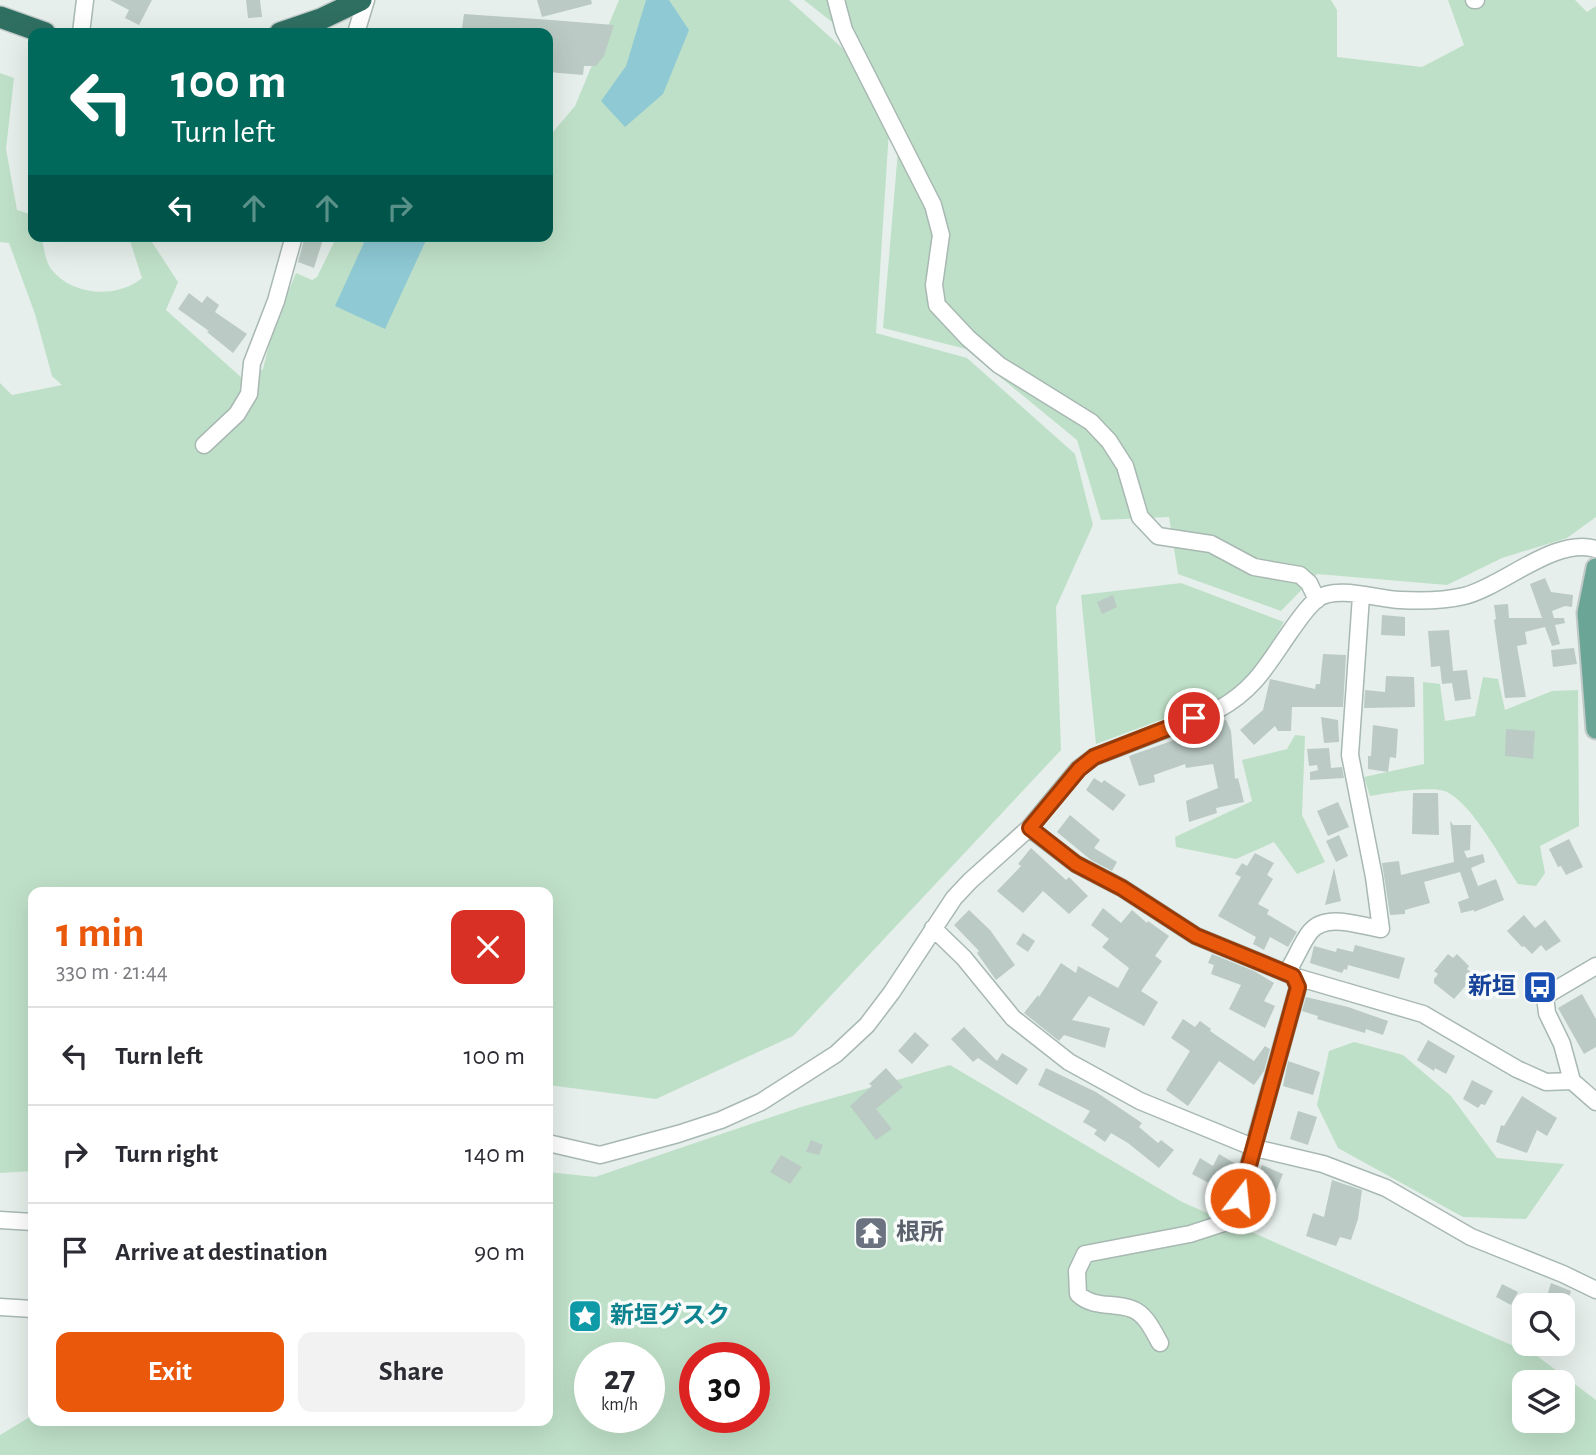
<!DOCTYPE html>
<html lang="en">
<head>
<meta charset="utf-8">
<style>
  :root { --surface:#fff; --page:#f2f2f3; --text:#2b2b33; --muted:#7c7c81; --line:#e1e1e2; --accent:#ea580c }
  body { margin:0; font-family:"Alegreya Sans","Noto Sans JP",sans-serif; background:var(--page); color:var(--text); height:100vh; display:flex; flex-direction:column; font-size:26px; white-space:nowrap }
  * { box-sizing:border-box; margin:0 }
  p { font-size:23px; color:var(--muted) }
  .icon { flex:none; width:38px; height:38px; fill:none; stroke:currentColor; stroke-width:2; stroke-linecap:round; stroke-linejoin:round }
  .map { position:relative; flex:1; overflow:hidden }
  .panel { position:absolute; left:28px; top:887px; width:525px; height:539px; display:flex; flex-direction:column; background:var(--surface); border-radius:14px; box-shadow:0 7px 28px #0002 }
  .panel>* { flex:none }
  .banner { position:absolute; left:28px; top:28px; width:525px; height:214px; border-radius:14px; box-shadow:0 7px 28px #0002; background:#00695c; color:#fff; overflow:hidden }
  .fabs { position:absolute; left:1512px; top:1293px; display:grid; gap:14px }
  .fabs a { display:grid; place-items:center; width:63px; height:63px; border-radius:14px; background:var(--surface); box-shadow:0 7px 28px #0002; font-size:35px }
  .speed { position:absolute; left:574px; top:1342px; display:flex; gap:14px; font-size:35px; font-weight:700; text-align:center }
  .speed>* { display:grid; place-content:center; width:91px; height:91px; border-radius:50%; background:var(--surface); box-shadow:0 7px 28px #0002; line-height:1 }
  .speed small { font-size:18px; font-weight:400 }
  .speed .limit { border:10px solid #d22; background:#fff; color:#111 }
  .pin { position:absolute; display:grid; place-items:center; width:60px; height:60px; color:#fff; margin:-30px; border:4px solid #fff; border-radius:50%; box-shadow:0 2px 7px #0007 }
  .me { position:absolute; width:77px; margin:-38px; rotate:16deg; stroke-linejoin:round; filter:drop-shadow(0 0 5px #0008) }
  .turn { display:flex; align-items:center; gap:24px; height:147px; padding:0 28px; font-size:32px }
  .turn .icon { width:91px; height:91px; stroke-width:2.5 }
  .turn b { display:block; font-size:49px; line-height:60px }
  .lanes { display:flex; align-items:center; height:66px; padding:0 28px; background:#0003; justify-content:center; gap:35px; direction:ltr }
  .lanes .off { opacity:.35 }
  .round { display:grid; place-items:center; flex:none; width:74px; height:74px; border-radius:14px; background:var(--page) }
  .overview { display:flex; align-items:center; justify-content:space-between; height:119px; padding:0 28px }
  h1 { font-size:42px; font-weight:600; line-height:52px; color:var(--accent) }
  .cta { display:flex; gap:14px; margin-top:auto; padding:14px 28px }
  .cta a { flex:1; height:80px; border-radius:14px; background:var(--accent); color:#fff; font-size:28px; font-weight:600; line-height:80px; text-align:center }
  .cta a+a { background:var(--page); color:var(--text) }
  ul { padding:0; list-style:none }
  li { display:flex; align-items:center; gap:21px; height:98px; padding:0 28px; border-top:2px solid var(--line) }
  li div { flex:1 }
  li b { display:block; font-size:26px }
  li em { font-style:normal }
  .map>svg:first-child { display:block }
</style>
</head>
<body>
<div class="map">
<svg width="1596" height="1455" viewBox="0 0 1596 1455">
  <rect width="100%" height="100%" fill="#e6efeb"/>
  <!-- green -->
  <path fill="#bfe0c8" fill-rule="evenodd" d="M619,0H789L850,55L889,130L876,333L967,358L1075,454L1093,525L1056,607L1061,750L793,1036L656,1099L548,1085V892H33V1171L0,1173V383L12,395L62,385L52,376L35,314L9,243L0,242V73L14,78L6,149L17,210L33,215V236H41C44,246 45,261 51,269C72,296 117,299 142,278L130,241L124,236H148L178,282L166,310L242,378L254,377L263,369L274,325L296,273L312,280L317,277L337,236H548V138L575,106Z
    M804,0H1331L1337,10V57L1422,67L1464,45L1448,0H1575L1587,12L1596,6V517L1567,538L1502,558L1447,585L1317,574L1281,611L1178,574L1169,517L1101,520L1077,440L966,349L883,328L900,127L832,22Z
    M1181,583L1284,622L1257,667L1228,695L1096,744L1081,595Z
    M1483,677L1498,679L1505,710L1552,691L1578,690L1579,826L1540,846L1545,873L1536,886L1518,884C1501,859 1473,805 1447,792C1432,785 1387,793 1370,796L1364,777L1424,764L1423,682L1440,684L1445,721L1475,716Z
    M1295,735L1305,736L1302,815L1325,862L1297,874L1274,842L1236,859L1176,847L1175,837L1252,801L1242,760L1287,749Z
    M1354,1042L1403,1055L1451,1096L1497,1158L1564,1164L1526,1219L1463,1217L1338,1148L1317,1105L1329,1051Z
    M950,1065L1182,1202L1537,1356L1596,1400V1455H0V1435L33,1415V1421H548V1172L595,1177L801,1107ZM590,1358H649V1418H590ZM695,1358H754V1418H695ZM1524,1382H1563V1421H1524Z"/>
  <!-- water -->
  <path fill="#8ec9d4" d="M646,0H669L689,30L663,94L625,127L601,101L626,66Z
    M367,236H428L385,329L335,306Z"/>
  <!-- building -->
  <path fill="#bbcac4" d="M110,0H152L139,25L125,18L129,10Z
    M246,0H260L262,17L248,18Z
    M537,0H591L592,4L542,17Z
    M464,14L551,20L614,25L604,56L596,66H584L583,75L548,72V33H466L462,28Z
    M305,236H324L314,268L298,262Z
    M189,293L202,303L207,296L219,305L215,312L247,334L233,353L207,332L209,331L178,309Z
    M1545,578L1551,592L1573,595L1572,607L1565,606L1552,611L1554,618H1564L1565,623L1555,625L1560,644L1552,646L1545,627L1525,632L1527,644L1517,646L1526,697L1505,698L1494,620L1496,619L1494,605L1508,604L1509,618H1542L1530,584Z
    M1113,595L1117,607L1102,614L1097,602Z
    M1382,615L1405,617V636L1381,635Z
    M1449,630L1453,671L1467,670L1471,699L1455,701L1452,683L1442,684L1440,666L1431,667L1428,631Z
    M1574,648L1577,664L1553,667L1551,650Z
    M1323,654L1346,655L1343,707H1292L1291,731H1278L1275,726L1254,745L1240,730L1263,710L1270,679L1315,689L1316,684H1320Z
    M1386,676L1414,677L1415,707L1364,708L1365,690L1385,692Z
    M1321,717L1338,720L1339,742L1324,743Z
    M1226,720L1231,731L1235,779L1238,778L1244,802L1216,808L1217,813L1189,822L1186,801L1218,788L1213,764L1186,768L1185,764L1154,775L1155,782L1139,786L1129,756L1180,738L1179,736L1212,727L1211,725Z
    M1373,725L1398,729L1396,758L1390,757L1388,772L1368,769V756H1371Z
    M1506,729L1535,731L1533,759L1505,756Z
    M1329,748L1331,768L1342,767L1344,778L1310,780V772L1318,770L1317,765L1309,766L1307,749Z
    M1094,778L1102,783L1104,780L1126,795L1113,811L1086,790Z
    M1413,793H1438L1439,835L1412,834Z
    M1338,802L1349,827L1328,836L1317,811Z
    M1070,815L1100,840L1094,848L1117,862L1112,871L1091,860L1057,832Z
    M1450,821L1453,825H1471L1470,850L1464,851L1467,858L1483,854L1485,862L1471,868L1478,886L1496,879L1504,900L1474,912V910L1461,913L1458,902L1469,898L1460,872L1424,882L1430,903L1405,910V914L1390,915L1382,863L1399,861L1401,875L1454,862Z
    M1339,835L1348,856L1336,862L1326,841Z
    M1569,839L1583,867L1566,875L1561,866L1558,867L1549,849Z
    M1031,848L1066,880L1069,877L1088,896L1069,914L1043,891L1023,913L997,891L1021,866L1018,864Z
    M1255,853L1274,863L1267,875L1273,879L1258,904L1269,910L1267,914L1297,932L1288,947L1270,937L1264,950L1253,944L1256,937L1218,916L1241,877L1235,874L1242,863L1247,866Z
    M1334,868L1341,901L1325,905Z
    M1103,908L1121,923L1132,910L1147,923L1148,921L1169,936L1155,956L1162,961L1141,991L1158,1002L1144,1026L1089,996L1072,1020L1110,1028L1105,1048L1064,1035L1059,1041L1024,1013L1038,995L1039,997L1061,963L1076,973L1078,966L1118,988L1129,968L1102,947L1109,939L1091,925Z
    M969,910L990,930L1015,965L996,980L977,953L979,951L954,925Z
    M1524,915L1535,928L1545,920L1561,941L1546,951L1541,945L1532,954L1524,946L1522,947L1507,931Z
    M1023,933L1035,941L1028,952L1016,944Z
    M1355,945L1405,958L1399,979L1348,965L1347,970L1344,969L1342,973L1310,963L1314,946L1336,952L1337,948L1353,952Z
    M1212,954L1254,971L1274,983L1264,1001L1275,1006L1265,1028L1229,1009L1241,985L1211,974L1214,965L1208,963Z
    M1448,954L1453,958L1457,954L1469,966L1467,969L1475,975L1454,999L1434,983V979L1438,974L1434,971Z
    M1582,994L1596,1019V1047L1584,1054L1558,1008Z
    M1306,997L1348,1007L1388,1021L1383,1035L1366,1029L1365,1033L1317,1019L1318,1016L1302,1011Z
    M1183,1019L1195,1027L1200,1021L1211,1029L1210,1031L1254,1061L1265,1046L1270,1049L1264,1071L1254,1085L1219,1061L1188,1106L1166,1090L1190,1051L1171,1038Z
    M964,1027L997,1061L1002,1053L1028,1069L1017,1085L978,1058L973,1062L951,1039Z
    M915,1032L929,1045L912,1064L898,1051Z
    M1428,1040L1455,1056L1446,1074L1435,1068L1434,1071L1417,1060Z
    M1288,1061L1320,1072L1313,1095L1283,1086Z
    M886,1068L903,1087L876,1109L892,1129L876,1140L850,1106L872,1086L869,1084Z
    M1046,1068L1096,1092L1142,1123L1139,1127L1158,1143L1161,1140L1174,1150L1159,1168L1128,1143L1111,1133L1105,1142L1094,1134L1097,1130L1083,1122L1090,1111L1038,1085Z
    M1472,1080L1493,1091L1485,1105L1481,1104L1478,1108L1463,1099Z
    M1522,1096L1557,1118L1547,1136L1537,1130L1527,1153L1496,1142L1501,1125L1504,1126Z
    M1298,1111L1317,1117L1308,1145L1290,1139Z
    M811,1140L823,1145L819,1155L806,1152Z
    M1219,1154L1236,1164L1227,1182L1220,1179L1216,1187L1192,1174L1200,1158L1213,1166Z
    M781,1155L802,1167L790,1184L770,1172Z
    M1262,1165L1283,1174L1270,1206L1250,1199Z
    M1332,1180L1362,1190L1358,1219L1351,1240L1340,1237L1336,1246L1306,1236L1313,1213L1324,1217Z
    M1551,1283L1571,1291L1566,1306H1544Z
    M1502,1284L1518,1292L1511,1305L1496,1297Z"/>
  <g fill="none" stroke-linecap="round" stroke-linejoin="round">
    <!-- minor casing -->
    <g stroke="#a8b8b2" stroke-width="19">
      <path id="minor" d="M836,0L844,30L933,205L941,235L934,285L937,305L968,338L999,365L1091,422L1109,441L1125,466L1140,517L1158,536L1211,544L1254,567L1300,575L1309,583L1317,600
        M1474,0H1476
        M81,33L85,0
        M356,33L366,0
        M204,445L237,414L249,394L252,363L276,301L294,236
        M1029,828L1076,864L1122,888L1196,936L1293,976L1423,1014L1517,1069L1546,1082L1572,1081
        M933,928L964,958L1013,1018L1069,1062L1140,1101L1255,1148L1323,1164L1386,1188L1471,1237L1563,1274L1596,1290
        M1596,966L1545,996L1547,1013L1562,1044L1572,1081L1596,1102
        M548,1143L600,1155L678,1134L721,1120L761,1102L836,1054L867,1025L892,992L954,898L970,881L1029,828L1078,769L1094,757L1219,709C1255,689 1267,665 1290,632C1298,621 1306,608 1317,599C1336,585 1377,599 1400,600C1420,601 1444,601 1464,596C1502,587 1555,536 1596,549
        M0,1220L33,1222
        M0,1307L33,1309
        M1160,1343C1153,1331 1146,1314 1132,1309C1113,1302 1094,1309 1078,1294L1077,1271L1085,1254L1190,1234L1230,1221L1235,1214L1298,987L1290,967C1297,956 1302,942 1310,932C1326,912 1360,926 1381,929L1374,877L1350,755L1361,596"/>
    </g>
    <!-- major casing -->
    <g stroke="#c2cac8" stroke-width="23">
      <path id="major" d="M1596,568L1587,613L1596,729"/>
    </g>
    <!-- highway casing -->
    <g stroke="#c2cac8" stroke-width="24">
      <path id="highway" d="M0,17L45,33
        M280,33L321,19L361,0"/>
    </g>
    <!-- minor -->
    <use href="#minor" stroke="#fff" stroke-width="16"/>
    <!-- major -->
    <use href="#major" stroke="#6aa596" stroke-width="19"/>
    <!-- highway -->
    <use href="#highway" stroke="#2f6f62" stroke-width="21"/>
  </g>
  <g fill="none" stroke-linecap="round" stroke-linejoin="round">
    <!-- route casing -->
    <g stroke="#983908" stroke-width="18">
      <path id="route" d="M1194,718L1094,757L1079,769L1030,828L1076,864L1122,888L1196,936L1293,976L1298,987L1240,1198"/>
    </g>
    <!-- route -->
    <use href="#route" stroke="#ea580c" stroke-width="12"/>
  </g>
  <!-- icons -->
  <defs>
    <g id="bus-square" transform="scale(1.75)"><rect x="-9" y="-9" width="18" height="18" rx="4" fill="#1a4fb4" stroke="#f7fbf9"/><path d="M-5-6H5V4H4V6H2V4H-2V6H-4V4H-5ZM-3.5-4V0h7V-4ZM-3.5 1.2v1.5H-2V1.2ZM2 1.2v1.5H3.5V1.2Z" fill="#fff"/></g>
    <g id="temple-square" transform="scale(1.75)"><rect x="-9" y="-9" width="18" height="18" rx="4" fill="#6b7280" stroke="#f7fbf9"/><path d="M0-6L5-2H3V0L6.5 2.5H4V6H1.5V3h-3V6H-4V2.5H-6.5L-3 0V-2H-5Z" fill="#fff"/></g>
    <g id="sight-square" transform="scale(1.75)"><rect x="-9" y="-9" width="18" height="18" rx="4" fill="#0f9aa8" stroke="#f7fbf9"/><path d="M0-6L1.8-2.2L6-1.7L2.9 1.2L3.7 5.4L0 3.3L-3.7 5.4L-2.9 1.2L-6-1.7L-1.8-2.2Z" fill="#fff"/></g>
  </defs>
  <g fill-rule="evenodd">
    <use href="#bus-square" x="1540" y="987"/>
    <use href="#temple-square" x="871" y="1233"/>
    <use href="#sight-square" x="585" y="1316"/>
  </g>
  <g text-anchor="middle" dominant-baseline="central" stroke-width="7" stroke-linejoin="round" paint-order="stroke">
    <!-- transit labels -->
    <g font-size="24" font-weight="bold" fill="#164399" stroke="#f7fbf9" text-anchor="end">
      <text x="1516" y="987">新垣</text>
    </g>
    <!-- worship labels -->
    <g font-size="24" font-weight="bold" fill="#5b616d" stroke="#f7fbf9" text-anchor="start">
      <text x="896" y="1233">根所</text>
    </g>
    <!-- culture labels -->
    <g font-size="24" font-weight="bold" fill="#0d838f" stroke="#f7fbf9" text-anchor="start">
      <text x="610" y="1316">新垣グスク</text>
    </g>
  </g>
</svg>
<div class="fabs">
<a><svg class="icon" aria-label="search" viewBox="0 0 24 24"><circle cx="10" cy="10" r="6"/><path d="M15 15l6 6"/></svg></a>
<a><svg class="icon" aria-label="layers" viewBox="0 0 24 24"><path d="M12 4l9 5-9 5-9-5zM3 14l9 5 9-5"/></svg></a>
</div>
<div class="speed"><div>27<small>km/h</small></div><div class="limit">30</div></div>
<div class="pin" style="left:1194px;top:718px;background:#d93025"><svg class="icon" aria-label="arrive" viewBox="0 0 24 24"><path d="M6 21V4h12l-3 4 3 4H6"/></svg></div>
<svg class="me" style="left:1240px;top:1198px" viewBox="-20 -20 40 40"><circle r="17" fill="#ea580c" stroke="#fff" stroke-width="3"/><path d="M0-11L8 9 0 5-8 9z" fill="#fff"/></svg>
<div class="banner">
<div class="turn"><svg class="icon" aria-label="left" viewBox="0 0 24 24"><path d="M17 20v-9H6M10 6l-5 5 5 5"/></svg><div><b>100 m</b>Turn left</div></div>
<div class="lanes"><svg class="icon" aria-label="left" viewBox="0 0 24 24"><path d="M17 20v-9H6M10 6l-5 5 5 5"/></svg><svg class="icon off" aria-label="ahead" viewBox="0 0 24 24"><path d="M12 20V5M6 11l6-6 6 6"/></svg><svg class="icon off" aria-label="ahead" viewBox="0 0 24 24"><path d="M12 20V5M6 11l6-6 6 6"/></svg><svg class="icon off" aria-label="right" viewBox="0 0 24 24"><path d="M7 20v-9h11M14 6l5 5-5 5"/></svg></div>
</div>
<section class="panel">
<div class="overview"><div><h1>1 min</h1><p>330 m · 21:44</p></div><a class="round" style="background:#d93025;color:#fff"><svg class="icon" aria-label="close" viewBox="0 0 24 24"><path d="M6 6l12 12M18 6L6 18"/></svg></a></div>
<ul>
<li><svg class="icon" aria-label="left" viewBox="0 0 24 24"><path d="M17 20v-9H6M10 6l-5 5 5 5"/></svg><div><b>Turn left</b></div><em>100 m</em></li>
<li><svg class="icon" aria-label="right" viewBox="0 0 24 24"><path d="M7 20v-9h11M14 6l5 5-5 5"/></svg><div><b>Turn right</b></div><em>140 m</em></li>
<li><svg class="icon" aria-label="arrive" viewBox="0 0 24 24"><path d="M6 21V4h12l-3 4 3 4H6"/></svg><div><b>Arrive at destination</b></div><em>90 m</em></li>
</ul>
<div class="cta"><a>Exit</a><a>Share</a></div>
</section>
</div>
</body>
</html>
